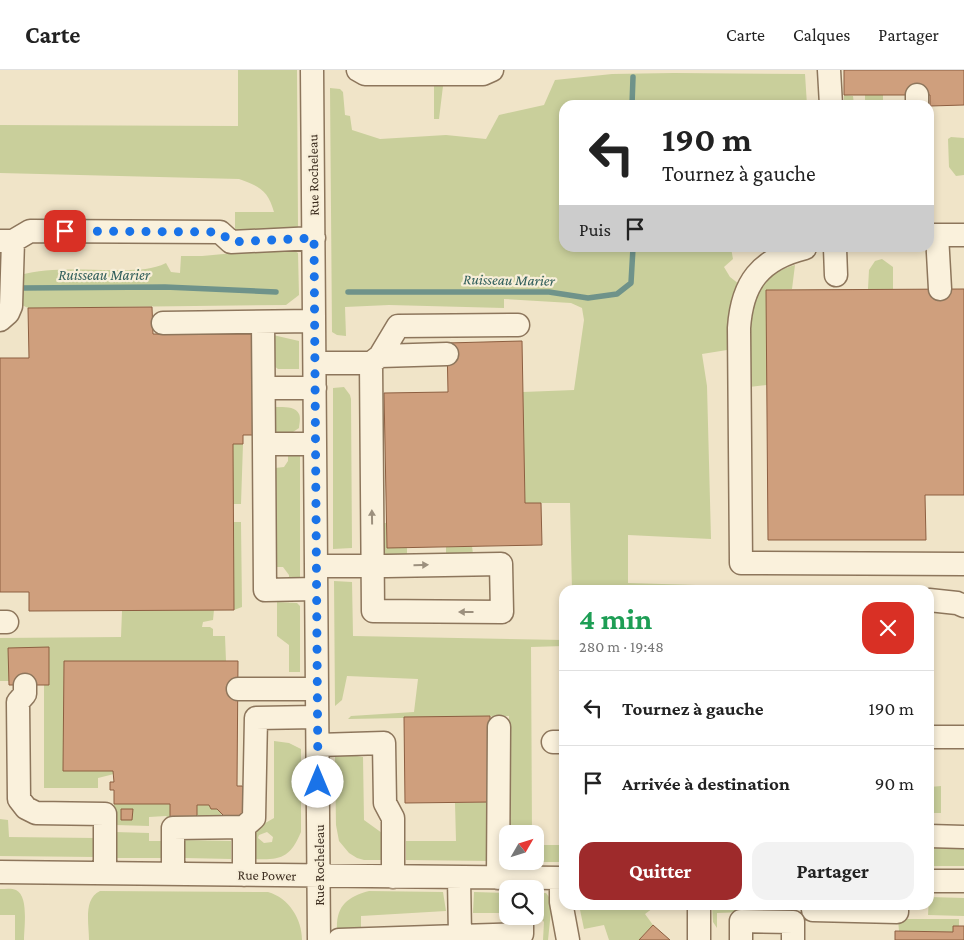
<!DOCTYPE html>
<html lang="fr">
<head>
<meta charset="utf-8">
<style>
  :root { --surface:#fff; --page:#f2f2f2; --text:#222; --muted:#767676; --line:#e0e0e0; --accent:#9e2a2b }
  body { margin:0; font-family:"Crimson Pro",serif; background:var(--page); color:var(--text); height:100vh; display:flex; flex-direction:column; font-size:19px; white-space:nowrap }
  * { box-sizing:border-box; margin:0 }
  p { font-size:16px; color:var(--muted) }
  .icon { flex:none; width:28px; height:28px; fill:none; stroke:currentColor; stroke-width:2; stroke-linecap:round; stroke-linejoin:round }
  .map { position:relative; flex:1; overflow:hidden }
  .sheet { position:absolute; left:559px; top:515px; width:375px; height:325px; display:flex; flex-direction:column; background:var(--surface); border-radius:15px; box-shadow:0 2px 8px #0003 }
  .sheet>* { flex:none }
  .hud { position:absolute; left:559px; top:30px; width:375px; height:152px; border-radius:15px; box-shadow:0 2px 8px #0003; background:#fff; color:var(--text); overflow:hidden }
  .needle { width:32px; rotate:51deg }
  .fabs { position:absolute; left:499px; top:755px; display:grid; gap:10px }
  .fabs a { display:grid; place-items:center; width:45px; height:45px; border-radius:10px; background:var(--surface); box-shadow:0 2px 8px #0003; font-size:25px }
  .pin { position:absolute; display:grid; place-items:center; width:42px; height:42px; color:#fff; margin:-21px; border-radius:10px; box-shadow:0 2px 8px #0006 }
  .me { position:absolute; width:55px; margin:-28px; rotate:0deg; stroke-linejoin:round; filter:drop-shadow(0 0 4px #0008) }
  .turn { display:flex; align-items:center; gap:18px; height:105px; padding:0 20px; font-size:22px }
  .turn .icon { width:65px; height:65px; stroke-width:2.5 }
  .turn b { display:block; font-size:35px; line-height:42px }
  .then { display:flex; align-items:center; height:48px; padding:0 20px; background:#0003; gap:10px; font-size:19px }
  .round { display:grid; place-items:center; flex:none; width:52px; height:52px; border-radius:15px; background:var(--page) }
  .summary { display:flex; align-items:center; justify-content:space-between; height:85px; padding:0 20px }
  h1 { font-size:30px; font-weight:700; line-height:38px; color:#1e9e55 }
  .primary-button { display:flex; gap:10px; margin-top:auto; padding:10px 20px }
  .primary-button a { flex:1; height:58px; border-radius:15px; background:var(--accent); color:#fff; font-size:20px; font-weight:700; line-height:58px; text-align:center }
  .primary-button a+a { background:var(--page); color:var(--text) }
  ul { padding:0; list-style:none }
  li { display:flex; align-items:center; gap:15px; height:75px; padding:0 20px; border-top:1px solid var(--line) }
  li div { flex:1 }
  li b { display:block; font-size:19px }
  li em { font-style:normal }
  header { display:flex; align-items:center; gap:30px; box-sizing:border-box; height:70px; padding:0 25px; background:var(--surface); border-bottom:1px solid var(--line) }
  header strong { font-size:24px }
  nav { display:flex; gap:28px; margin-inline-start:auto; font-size:18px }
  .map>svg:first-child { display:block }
</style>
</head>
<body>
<header>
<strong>Carte</strong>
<nav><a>Carte</a><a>Calques</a><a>Partager</a></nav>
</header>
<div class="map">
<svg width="964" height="870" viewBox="0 0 964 870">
  <rect width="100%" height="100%" fill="#f0e4c8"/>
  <!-- green -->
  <path fill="#c9cf9b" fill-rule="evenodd" d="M238,0H297L298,157L279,161L235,163V142H274C268,120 259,116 239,109L0,103V55L238,56Z
    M674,3L805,4L807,35H564V178H731L733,189L724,197L730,207L739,214L730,239L727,280L702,284L707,316L711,469L628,465V513L799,518L800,520H572L570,433H525L523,322L574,320L584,250L582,238L571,233L504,229V238L389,235L345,237L346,266L337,265L332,262L330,18L340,19L343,22L345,45L350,46L352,60L380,69L446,65L486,69L499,45L544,35L555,10L612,4Z
    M434,16H443L439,49H434Z
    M844,25L853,26L854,35H844Z
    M865,25H883V35H865Z
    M951,67L964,68V105L956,106L949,97L948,69Z
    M290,178L298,183L299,225L286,235L28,238L20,234V205C49,197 82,200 113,200C131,200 150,201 166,193L171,202L180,203L181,186H202Z
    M882,189L893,197V219H868L869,200L875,191Z
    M795,195L792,219L766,220L767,315L749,317C749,271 738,210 795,195Z
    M273,265L299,271V299H278L274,296Z
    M344,317L350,325L351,329L352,478L333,479V318Z
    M275,337C282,337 296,336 299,344C301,348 299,355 299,358L293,362H275Z
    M233,374H243L241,434H233Z
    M288,386H300V509L289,510V505L283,497H276L275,398L284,397L288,391Z
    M233,452H241L242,537L234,540Z
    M382,453H386L387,477H407V485L383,486Z
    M472,476L473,484L446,485V477Z
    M334,511L352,512L353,566L564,570V576L531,577L532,764H509V646L348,649L351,646L414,642L418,609L347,606L342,630L335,636Z
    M277,532L297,533L300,536V602H289V575L277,566Z
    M214,540L213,550L203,552L202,557H210L213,559V566H225L226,591H64L63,700L113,701L114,704L98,708V718H44V615H49V578H9V611H0V568L121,567L122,541Z
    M274,671L289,673L301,679V762C290,788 281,790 254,789L255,759L274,748ZM267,762L273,767L272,772L264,773L258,768L259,765Z
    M345,684L363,687L364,750L382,763L384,790H364L357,788L349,783L339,771L336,755L335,687Z
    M941,716V743H929L930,717Z
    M491,732L490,791L406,790V771H456L455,733Z
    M114,734H170V746L193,749L197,745V735H209L211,739H217L222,744L218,746H200L192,752H173L166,746L149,747V756L115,755ZM121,739H132V750H121Z
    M0,749L8,750L9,767L95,768V787L0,786Z
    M115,762L149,763V771H163V788H114Z
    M182,770L231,771V789L185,788L183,783Z
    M535,775H564V792H509L535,791Z
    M929,776L964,777V796H929Z
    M0,819C5,819 12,818 16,820C29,826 24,858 24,870H15V845H0Z
    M100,821L268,822C289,828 302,849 302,870H89C89,854 83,829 100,821Z
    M369,821L443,822L446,841L361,846V859L337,860C336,836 347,827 369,821Z
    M474,822L507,823V843H473Z
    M535,823H546L552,831L548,870H543L544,852L535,842Z
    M929,827L964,828V846L928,845Z
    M579,835H657L645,844L653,855L639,870H609L604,855L584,859Z
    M712,835H797L794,840L717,843V858L713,852Z
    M898,849H959V856H953V862L899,861Z"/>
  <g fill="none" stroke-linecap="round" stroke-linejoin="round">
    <!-- stream -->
    <path stroke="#6f938a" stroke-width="5.5" d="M632,35L633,7
      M21,218L165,217L276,222
      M348,222H549L588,228L617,224L631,213L633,178"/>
  </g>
  <!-- building -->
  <path fill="#cf9f7d" stroke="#8d5f41" d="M844,0H964V35L930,36V25H844Z
    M964,219V425H925L926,470H768L766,220Z
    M152,237L153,264H254L255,365H243V374H233L234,540L29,541V522H0V288H29L28,238Z
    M522,271L525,433H541L542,475L387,478L384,323L448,322L447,273Z
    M929,538H930V732H929Z
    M49,577V615H9L8,578Z
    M64,591H238L237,716H242L246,721L247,739L238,747L226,748L217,739H211L209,735H197V745L193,749H173L170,746V734H114V720H110V712H114L113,701H63Z
    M490,646L491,732L405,733L404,647Z
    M121,739H133L132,750H121Z
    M653,855L670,870H639Z
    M953,856H964V870H895V861L953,862Z"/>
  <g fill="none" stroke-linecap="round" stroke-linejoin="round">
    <!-- minor casing -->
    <g stroke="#8d765c" stroke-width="25">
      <path id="minor" d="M312,0L319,870
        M358,0L365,4H483L492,0
        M829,0L831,35
        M917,25V35
        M929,165H964
        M937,165L940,219
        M0,171H13L11,236L8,243L0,250
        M13,171L30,161L220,162L231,172L314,168
        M805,178C760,189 742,213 739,258L741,493L964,494
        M835,178L836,205
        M263,252L264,374
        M163,253L314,251
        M380,286L398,256L518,255
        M315,293H371L380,286L447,284
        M264,318H315
        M315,374H264L265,520L316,519
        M316,496H387L501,494L502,542L373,541C373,459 372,376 371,293
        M929,530L957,533L964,536
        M0,552H7
        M25,615V624L18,632L19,729L26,738L36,743L105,744V803
        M238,619H317
        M930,667H964
        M553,672H564
        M318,675L384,673L385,733L393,748V807
        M244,757L254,748L256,648L317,647
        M929,766L964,767
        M0,802L564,808
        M173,804V758L244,757V805
        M498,808L499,657
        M561,808V832L568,870
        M929,811H964
        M699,835V870
        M813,840L897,842V835
        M460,866L522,864V846
        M339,870L460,866L459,807
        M741,870V851L793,852V870"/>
    </g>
    <!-- minor -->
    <use href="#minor" stroke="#faf1dc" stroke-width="22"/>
  </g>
  <!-- one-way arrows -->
  <defs><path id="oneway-solid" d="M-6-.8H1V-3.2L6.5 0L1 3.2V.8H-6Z" transform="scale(1.25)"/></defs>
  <g fill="#9c907e">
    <use href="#oneway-solid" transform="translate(372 447) rotate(-91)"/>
    <use href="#oneway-solid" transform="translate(421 495) rotate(-1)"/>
    <use href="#oneway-solid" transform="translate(466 542) rotate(-180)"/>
  </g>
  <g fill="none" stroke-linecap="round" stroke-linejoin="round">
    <!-- route -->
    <path stroke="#1a73e8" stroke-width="9" stroke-dasharray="0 16.2" d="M65,161L220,162L231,172L314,168L318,712"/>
  </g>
  <g text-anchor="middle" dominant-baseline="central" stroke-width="4.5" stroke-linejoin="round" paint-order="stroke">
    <!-- street labels -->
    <g font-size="14" fill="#3d2e20" stroke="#f7eed8">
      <text transform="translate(313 105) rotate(-91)">Rue Rocheleau</text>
      <text transform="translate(319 795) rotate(-90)">Rue Rocheleau</text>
      <text transform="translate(267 805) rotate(1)">Rue Power</text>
    </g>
    <!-- water labels -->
    <g font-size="15" font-style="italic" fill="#2f5d5a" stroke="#f7eed8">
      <text x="104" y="205">Ruisseau Marier</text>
      <text transform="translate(509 210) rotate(1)">Ruisseau Marier</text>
    </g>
  </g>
</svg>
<div class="fabs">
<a><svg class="needle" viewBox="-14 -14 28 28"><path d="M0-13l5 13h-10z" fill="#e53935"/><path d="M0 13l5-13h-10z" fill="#767676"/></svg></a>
<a><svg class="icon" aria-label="search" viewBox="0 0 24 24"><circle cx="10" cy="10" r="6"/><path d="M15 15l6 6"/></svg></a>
</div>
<div class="pin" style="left:65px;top:161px;background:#d93025"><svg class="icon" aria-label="arrive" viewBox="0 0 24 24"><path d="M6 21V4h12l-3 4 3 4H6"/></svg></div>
<svg class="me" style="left:318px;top:712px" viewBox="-20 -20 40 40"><circle r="19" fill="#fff"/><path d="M0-13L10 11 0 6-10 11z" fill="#1a73e8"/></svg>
<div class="hud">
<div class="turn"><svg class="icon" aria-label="left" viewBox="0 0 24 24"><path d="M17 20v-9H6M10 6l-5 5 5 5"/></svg><div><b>190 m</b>Tournez à gauche</div></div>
<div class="then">Puis<svg class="icon" aria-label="arrive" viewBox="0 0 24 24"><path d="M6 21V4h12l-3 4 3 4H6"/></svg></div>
</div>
<section class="sheet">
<div class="summary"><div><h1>4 min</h1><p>280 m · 19:48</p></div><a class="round" style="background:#d93025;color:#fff"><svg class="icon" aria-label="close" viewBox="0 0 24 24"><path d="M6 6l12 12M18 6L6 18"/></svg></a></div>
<ul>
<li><svg class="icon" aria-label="left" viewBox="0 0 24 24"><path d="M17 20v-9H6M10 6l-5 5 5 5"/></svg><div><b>Tournez à gauche</b></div><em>190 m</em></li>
<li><svg class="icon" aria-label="arrive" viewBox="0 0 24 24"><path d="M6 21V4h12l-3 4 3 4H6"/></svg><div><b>Arrivée à destination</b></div><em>90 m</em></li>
</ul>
<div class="primary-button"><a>Quitter</a><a>Partager</a></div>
</section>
</div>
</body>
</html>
